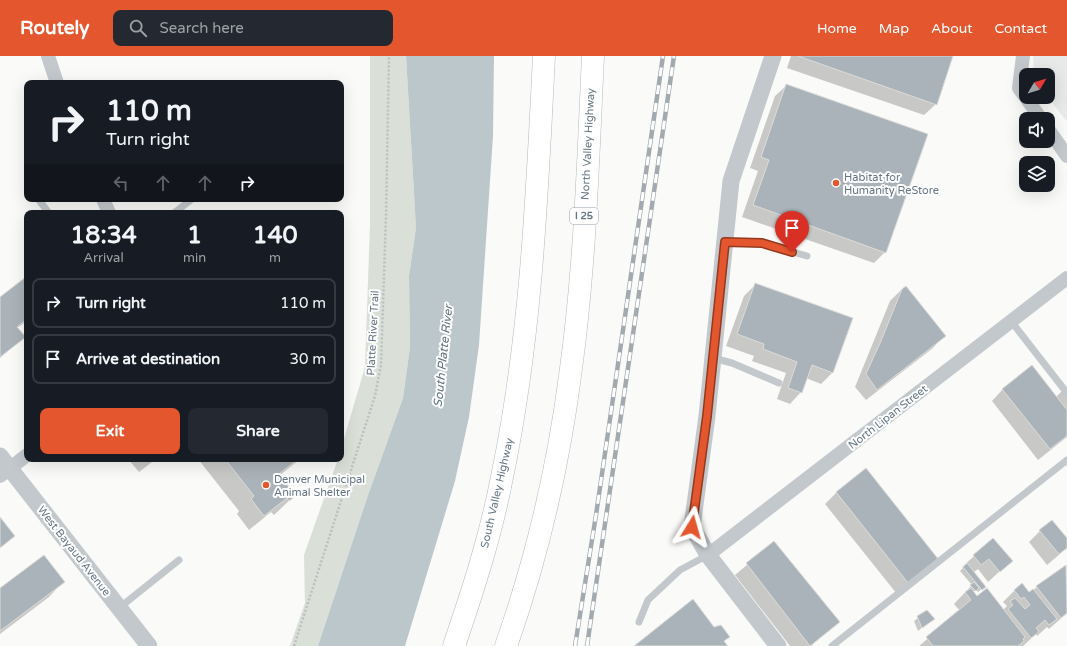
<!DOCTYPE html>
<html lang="en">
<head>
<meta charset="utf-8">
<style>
  :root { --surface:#171b24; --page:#242831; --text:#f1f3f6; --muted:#9ea1a6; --line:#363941; --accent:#e4572e }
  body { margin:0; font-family:"Varela Round",sans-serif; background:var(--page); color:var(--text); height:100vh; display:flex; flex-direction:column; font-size:15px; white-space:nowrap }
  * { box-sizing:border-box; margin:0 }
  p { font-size:13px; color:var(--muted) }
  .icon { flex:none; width:22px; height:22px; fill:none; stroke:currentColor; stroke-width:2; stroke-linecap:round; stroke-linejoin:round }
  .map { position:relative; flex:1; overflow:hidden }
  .details { position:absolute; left:24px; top:154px; width:320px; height:252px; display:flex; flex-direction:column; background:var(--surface); border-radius:8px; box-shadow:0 4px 16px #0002 }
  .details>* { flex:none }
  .top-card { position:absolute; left:24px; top:24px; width:320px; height:122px; border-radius:8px; box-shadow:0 4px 16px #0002; background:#171b24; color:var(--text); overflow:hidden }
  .needle { width:26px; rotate:52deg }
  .buttons { position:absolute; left:1019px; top:12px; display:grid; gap:8px }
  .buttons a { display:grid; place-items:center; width:36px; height:36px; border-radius:8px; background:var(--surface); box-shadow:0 4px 16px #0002; font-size:20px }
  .pin { position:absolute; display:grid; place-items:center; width:34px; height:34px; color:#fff; margin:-41px -17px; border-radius:50% 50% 50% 0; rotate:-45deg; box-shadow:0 0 4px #0007 }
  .pin .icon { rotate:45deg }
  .me { position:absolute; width:44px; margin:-22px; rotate:8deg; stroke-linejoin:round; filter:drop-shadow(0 0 3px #0008) }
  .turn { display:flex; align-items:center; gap:14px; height:84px; padding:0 16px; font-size:18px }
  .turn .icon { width:52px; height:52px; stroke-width:2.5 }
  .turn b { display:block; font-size:28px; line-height:34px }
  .lanes { display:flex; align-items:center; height:38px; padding:0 16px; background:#0003; justify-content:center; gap:20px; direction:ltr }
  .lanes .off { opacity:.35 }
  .eta { display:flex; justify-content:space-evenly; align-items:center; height:68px; text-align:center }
  .eta b { font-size:24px; font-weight:700; line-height:28px }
  .button { display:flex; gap:8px; margin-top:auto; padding:8px 16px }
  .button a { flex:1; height:46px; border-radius:8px; background:var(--accent); color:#fff; font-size:16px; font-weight:700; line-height:46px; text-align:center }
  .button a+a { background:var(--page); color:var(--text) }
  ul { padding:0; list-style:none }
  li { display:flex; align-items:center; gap:12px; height:50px; margin:0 8px 6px; padding:0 8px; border:2px solid var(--line); border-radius:8px }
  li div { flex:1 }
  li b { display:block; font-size:15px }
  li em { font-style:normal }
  header { display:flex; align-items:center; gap:24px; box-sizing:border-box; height:56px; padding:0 20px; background:var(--accent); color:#fff }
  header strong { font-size:19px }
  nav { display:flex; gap:22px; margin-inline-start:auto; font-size:14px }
  .search { width:280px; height:36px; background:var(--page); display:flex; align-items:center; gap:10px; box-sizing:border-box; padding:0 14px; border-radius:8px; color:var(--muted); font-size:15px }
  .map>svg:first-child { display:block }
</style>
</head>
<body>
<header>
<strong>Routely</strong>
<div class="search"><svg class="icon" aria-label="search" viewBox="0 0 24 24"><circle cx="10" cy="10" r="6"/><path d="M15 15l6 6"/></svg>Search here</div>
<nav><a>Home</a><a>Map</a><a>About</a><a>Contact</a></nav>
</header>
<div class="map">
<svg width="1067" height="590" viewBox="0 0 1067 590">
  <rect width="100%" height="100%" fill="#fafaf8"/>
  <!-- built -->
  <path fill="#e8e9e9" d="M1033,0H1067V66L1048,41V19H1034Z"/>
  <!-- green -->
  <path fill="#dadfd7" d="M370,0H406L416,172L409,220L410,291L403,342L367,442L318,590H290L305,547L304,499L338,403H341V393L365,311L370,168Z"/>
  <!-- water -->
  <path fill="#bbc7cb" d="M406,0H494L493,80L479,289L469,361L455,425L405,590H318L367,442L403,342L410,291L409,220L416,172Z"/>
  <!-- shadow -->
  <path fill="#0003" d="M791,0H952L936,48L924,59L787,12Z
    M787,29L885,196L874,207L742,161L758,115L750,112L775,40Z
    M27,222V265L17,272L24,281L0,302V242Z
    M756,228L833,316L821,328L806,322L801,336L790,348L777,343L786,317L752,305L754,300L726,290L744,240Z
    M902,233L944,280L933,292L866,344L855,331L890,245Z
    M1067,330V381L1038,404L992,345L1003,333L1056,341Z
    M128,403H156L139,416Z
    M198,403H300L279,420L294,440L274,459L271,456L249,474L237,458L239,455Z
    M837,436L937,504L897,538L825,448Z
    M1040,475L1067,484V492L1047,509L1029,486Z
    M993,483L1011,505L988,526L978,513L973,517L984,531L978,536L976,534L973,536L977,541L1003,554L1007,550L1003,546L1015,534L1029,537L1066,510L1067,557L1049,573L1047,571L1037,580L1036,578L1023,590H919L960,555L954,548L972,529L960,515L963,512L962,511Z
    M774,486L838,566L811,590H790L735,519Z
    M63,526L49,541L0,578V534Z
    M927,555L933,563L918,575L914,565Z"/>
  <!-- building -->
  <path fill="#aab3b9" stroke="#dcdcda" d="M798,0H953L937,49Z
    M786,28L928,78L886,197L753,149L769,104L761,101Z
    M27,220V263L17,271L26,281L0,301V241Z
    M755,227L853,262L833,317L812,309L802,337L788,332L797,306L763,293L764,288L737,278Z
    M906,230L946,280L877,334L866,318L881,285L902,233Z
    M1032,309L1067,354V380L1050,393L1002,333Z
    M225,403H298L279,418L296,440L289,445L287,442L264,460L251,443L254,440Z
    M866,412L939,504L909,528L836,436Z
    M0,461L15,480L0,492Z
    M1052,464L1067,482V492L1059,498L1039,474Z
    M993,482L1013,505L1000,516L989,503L981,509L973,499Z
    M774,485L840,566L810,590L746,507Z
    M44,499L65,526L0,575V532Z
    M967,507L986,531L982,534L963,511Z
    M1066,509L1067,557L1061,562L1036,530Z
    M974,526L979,532L976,535L970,529Z
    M1022,527L1029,536L1033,533L1057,563L1049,569L1045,564L1036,572L1039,576L1031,582L1008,553L1013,549L1010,545L1015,542L1025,553L1030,549L1024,541L1021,543L1014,534Z
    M971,532L977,540L987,532L1025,581L1023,583L1024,585L1018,590H933L926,581L971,544L965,536Z
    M693,543L714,571L721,569L730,581L724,585L728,590H634Z
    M927,554L935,563L922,572L917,560Z"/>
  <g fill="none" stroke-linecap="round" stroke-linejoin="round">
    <!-- motorway casing -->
    <g stroke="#b4b9bd" stroke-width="23">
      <path id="motorway" d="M454,590C473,534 491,479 502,421C531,283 537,141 544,0
        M506,590C537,502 558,412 570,320C585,214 588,106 593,0"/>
    </g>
    <!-- path -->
    <path stroke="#bbbfc2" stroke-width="2.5" stroke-dasharray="2 2" stroke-linecap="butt" d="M294,590L375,340L381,309L386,160L389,0"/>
    <!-- service -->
    <path stroke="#c3c8cc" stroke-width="7" d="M38,143L49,157
      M174,157L192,143
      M725,186L762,187L807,200
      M1011,265L1067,337
      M713,302L732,307L779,327
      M119,552L179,504
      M639,566L648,544L680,514L708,499
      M832,590L1067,404"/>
    <!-- minor -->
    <path stroke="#c3c8cc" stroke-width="14" d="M48,0L57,27
      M1023,0L1019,32L1041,63
      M1048,73L1067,100
      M103,143L109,157
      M0,420L27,399
      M708,499L1067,222"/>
    <!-- tertiary -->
    <path stroke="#c3c8cc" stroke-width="17" d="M773,0L731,125L707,360L692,471L708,499L778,590
      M0,400L149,590"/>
    <!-- motorway -->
    <use href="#motorway" stroke="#fff" stroke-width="22"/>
    <!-- rail casing -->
    <g stroke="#a2aab0" stroke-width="4.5">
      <path id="rail" d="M575,590L596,459L663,0
        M587,590L674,0"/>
    </g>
    <!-- rail -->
    <use href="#rail" stroke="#fff" stroke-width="3" stroke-dasharray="9" stroke-linecap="butt"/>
  </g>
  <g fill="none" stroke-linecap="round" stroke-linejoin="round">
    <!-- route casing -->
    <g stroke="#94391e" stroke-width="10">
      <path id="route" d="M692,471L707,360L725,186L762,187L792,196"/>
    </g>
    <!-- route -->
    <use href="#route" stroke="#e4572e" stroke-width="7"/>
  </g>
  <!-- markers -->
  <g fill="#e4572e" stroke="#fff" stroke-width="1.5">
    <circle cx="836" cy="127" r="4"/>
    <circle cx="266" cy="429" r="4"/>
  </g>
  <g text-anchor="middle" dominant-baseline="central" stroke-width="4" stroke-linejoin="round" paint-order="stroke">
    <!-- shield labels -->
    <rect fill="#fff" stroke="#939fa8" stroke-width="1" x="570" y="152" width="28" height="16" rx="3"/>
    <g font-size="10" font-weight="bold" fill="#657683">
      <text x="584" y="160">I 25</text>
    </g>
    <!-- street labels -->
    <g font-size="11" fill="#657683" stroke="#fff">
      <text transform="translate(588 88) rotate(-87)">North Valley Highway</text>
      <text transform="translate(373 277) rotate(-87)">Platte River Trail</text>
      <text transform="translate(888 361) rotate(-38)">North Lipan Street</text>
      <text transform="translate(497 437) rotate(-77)">South Valley Highway</text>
      <text transform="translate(74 495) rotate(52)">West Bayaud Avenue</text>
    </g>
    <!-- poi labels -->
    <g font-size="11" fill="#657683" stroke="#fff" text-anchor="start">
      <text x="844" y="121">Habitat for<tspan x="844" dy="13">Humanity ReStore</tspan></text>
      <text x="274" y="423">Denver Municipal<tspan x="274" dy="13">Animal Shelter</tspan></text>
    </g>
    <!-- water labels -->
    <g font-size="12" font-style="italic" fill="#60757c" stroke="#fff">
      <text transform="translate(443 300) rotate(-84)">South Platte River</text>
    </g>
  </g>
</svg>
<div class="buttons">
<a><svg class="needle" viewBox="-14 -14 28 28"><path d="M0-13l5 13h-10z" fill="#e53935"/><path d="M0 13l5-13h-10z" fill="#9ea1a6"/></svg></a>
<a><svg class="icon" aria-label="sound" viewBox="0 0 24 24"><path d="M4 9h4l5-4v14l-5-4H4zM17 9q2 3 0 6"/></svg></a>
<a><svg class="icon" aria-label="layers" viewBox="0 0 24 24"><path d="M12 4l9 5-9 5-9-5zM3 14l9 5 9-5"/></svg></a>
</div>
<div class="pin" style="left:792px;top:196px;background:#d93025"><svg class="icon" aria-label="arrive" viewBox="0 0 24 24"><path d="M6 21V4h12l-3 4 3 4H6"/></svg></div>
<svg class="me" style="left:692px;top:471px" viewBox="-20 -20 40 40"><path d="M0-17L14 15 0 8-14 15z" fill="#e4572e" stroke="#fff" stroke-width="4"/></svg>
<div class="top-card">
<div class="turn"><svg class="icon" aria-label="right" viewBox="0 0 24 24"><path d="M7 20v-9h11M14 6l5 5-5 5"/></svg><div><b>110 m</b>Turn right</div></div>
<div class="lanes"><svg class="icon off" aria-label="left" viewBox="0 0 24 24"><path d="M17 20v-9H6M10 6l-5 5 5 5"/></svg><svg class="icon off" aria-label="ahead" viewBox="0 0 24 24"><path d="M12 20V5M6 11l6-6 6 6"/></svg><svg class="icon off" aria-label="ahead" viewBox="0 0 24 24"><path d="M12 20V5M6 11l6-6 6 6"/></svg><svg class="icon" aria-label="right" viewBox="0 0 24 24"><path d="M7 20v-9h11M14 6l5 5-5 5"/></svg></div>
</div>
<section class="details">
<div class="eta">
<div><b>18:34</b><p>Arrival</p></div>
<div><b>1</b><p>min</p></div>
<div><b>140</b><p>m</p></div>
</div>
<ul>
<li><svg class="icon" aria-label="right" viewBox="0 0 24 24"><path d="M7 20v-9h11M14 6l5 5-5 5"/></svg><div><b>Turn right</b></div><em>110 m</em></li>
<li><svg class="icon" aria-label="arrive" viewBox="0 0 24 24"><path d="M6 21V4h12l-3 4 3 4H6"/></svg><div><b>Arrive at destination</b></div><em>30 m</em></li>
</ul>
<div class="button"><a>Exit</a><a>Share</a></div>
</section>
</div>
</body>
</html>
